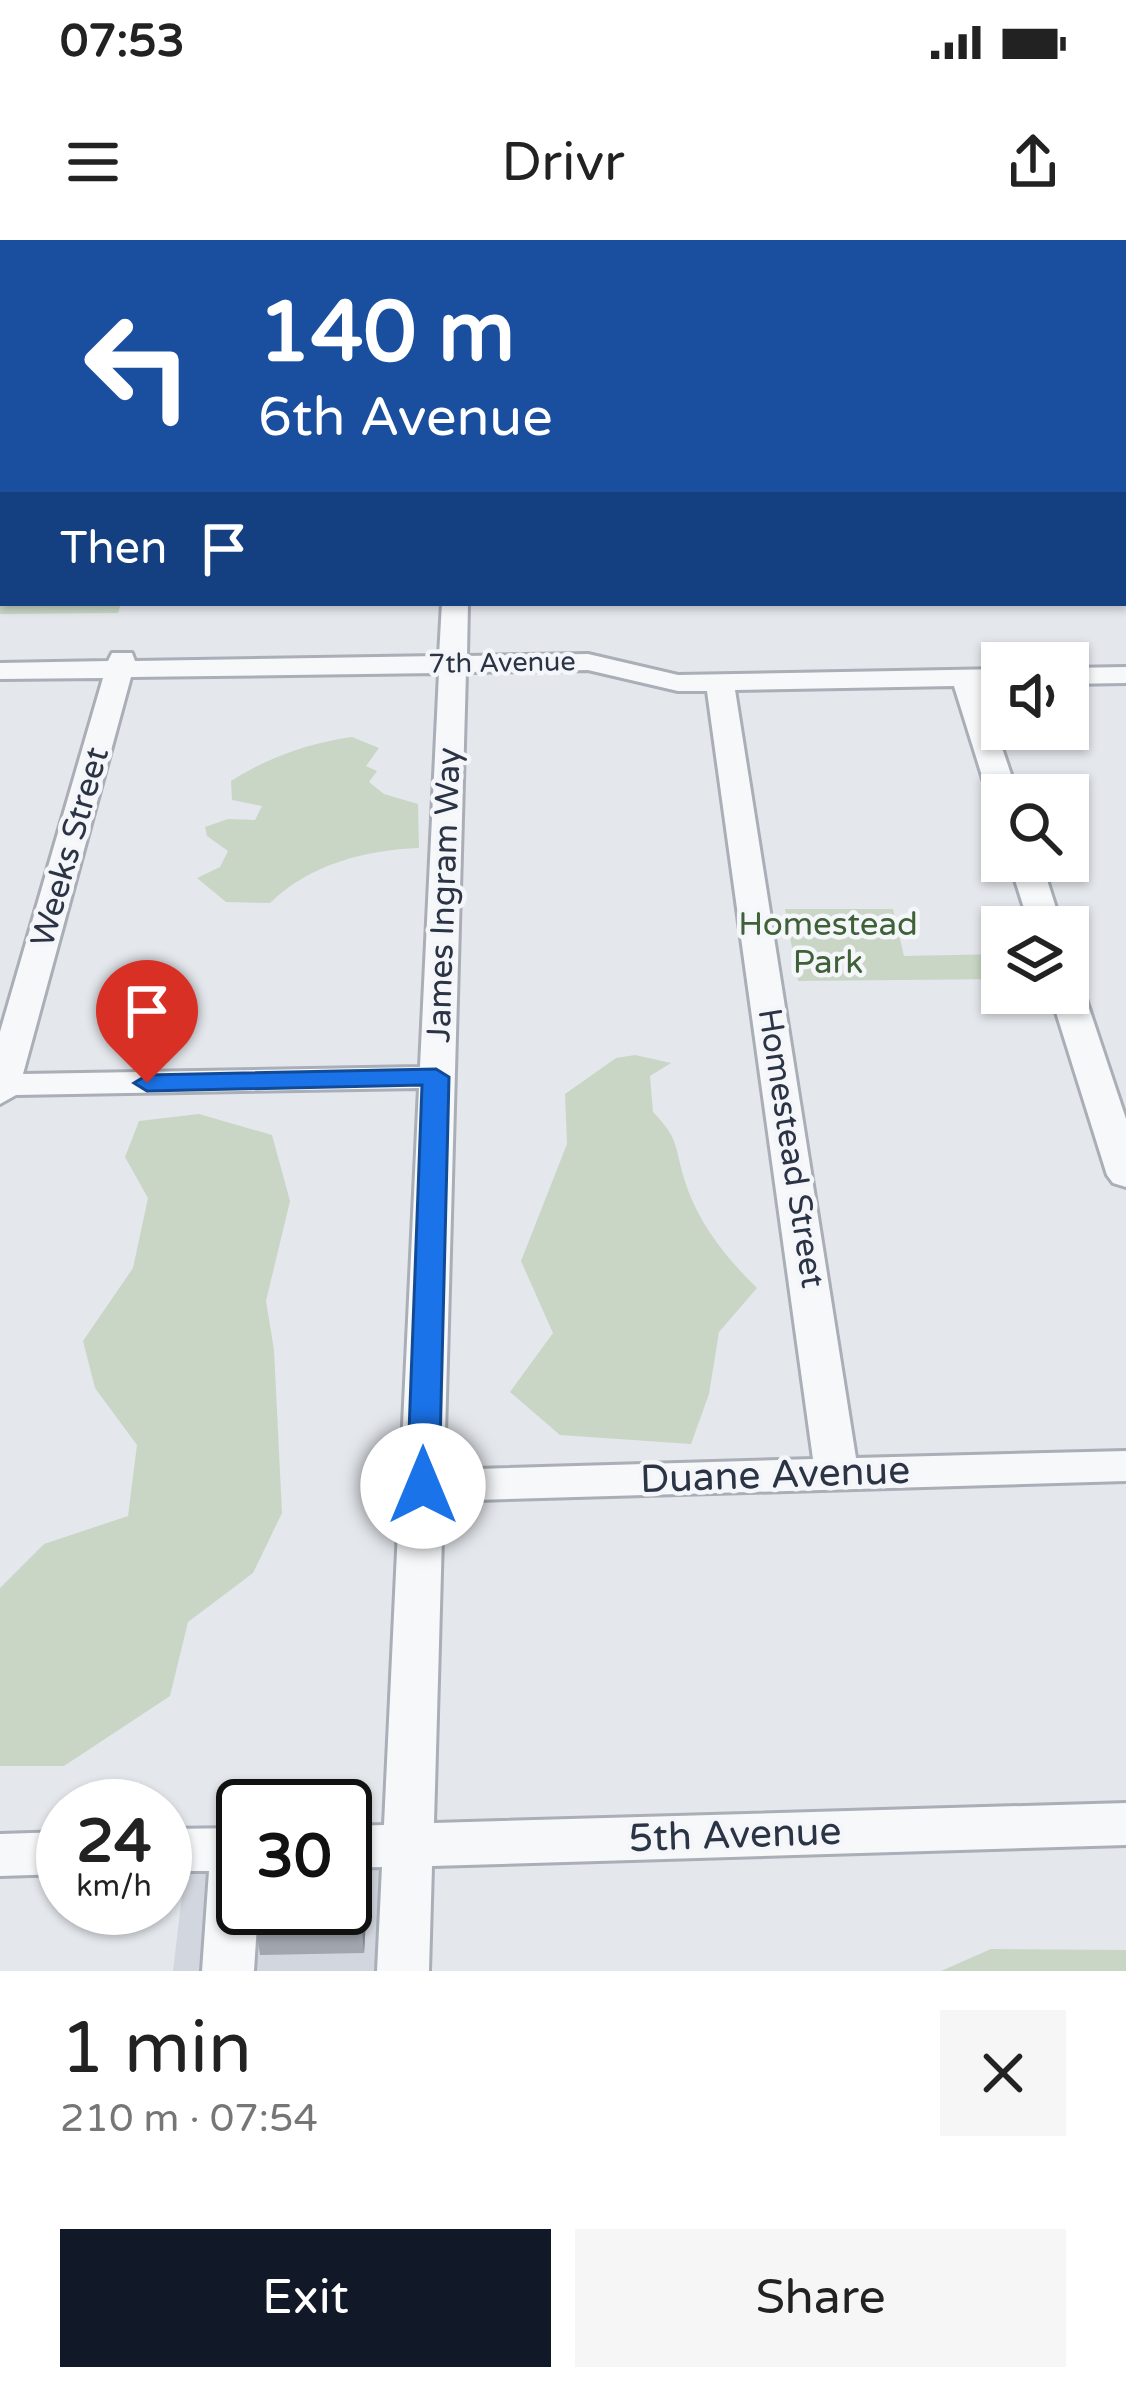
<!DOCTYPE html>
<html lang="en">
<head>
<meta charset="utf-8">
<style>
  :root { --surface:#fff; --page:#f6f6f6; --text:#222; --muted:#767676; --accent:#111827 }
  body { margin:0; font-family:"Varela Round",sans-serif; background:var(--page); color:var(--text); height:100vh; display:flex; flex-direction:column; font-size:45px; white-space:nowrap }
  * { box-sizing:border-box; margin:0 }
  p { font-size:39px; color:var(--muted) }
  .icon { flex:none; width:66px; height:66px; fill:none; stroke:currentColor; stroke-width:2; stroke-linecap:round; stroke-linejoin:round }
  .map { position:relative; height:1731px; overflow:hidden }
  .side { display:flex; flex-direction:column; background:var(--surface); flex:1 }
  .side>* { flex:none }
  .guide { position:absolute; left:0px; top:0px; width:1128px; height:366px; box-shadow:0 3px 9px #0004; background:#1a4fa0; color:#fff; overflow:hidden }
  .buttons { position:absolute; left:981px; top:402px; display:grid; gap:24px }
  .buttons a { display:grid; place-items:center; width:108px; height:108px; border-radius:0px; background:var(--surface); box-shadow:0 3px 9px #0004; font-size:60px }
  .speed { position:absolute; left:36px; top:1539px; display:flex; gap:24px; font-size:60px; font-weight:700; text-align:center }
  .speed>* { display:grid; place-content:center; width:156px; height:156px; border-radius:50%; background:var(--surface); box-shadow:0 3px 9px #0004; line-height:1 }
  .speed small { font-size:30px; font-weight:400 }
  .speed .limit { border:6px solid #111; border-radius:18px; background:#fff; color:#111 }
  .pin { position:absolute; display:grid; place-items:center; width:102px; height:102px; color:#fff; margin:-123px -51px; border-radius:50% 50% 50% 0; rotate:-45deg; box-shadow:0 0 12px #0007 }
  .pin .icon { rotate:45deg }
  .me { position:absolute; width:132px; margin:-66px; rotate:0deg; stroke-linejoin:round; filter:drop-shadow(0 0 9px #0008) }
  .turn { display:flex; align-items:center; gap:42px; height:252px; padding:0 60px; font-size:54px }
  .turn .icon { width:156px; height:156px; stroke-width:2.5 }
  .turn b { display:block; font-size:84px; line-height:102px }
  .then { display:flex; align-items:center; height:114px; padding:0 60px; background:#0003; gap:24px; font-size:45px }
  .round { display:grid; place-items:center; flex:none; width:126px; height:126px; border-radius:0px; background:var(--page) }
  .headline { display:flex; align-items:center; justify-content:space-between; height:204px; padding:0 60px }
  h1 { font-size:72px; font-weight:600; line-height:90px }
  .primary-button { display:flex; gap:24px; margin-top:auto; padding:24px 60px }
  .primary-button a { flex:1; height:138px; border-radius:0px; background:var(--accent); color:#fff; font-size:48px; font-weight:600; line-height:138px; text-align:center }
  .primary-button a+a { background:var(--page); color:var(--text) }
  .status { display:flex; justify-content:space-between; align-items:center; height:84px; padding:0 60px; background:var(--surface); direction:ltr }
  .status svg { height:33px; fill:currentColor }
  header { display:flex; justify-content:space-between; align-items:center; height:156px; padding:0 60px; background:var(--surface); font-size:54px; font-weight:600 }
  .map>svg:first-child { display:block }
</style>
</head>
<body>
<div class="status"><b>07:53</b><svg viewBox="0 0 49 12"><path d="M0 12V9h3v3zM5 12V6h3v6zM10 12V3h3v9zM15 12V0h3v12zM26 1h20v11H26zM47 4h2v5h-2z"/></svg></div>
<header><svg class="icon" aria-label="menu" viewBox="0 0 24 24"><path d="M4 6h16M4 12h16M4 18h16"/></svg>Drivr<svg class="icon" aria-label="share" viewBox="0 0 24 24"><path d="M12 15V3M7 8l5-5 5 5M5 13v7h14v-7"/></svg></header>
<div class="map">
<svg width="1126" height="1731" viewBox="0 0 1126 1731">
  <rect width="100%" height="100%" fill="#e4e7ec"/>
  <!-- built -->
  <path fill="#d2d6de" d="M405,1609L401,1731H173L186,1621L243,1618V1668H345V1612Z"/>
  <!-- green -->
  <path fill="#c9d6c5" d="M19,0H558L17,3Z
    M0,339L3,363H121L118,373L0,374Z
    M352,497L379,508L366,526L377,531L369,542L384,554L418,564L419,608C366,610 310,624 270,663L226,662L197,638L220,627L228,611L207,596L205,587L228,579L255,580L262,566L232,560L231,541C267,518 308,503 352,497Z
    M785,669H893L904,716L1002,714V739L798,741Z
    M635,815L671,823L650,836L653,872C679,899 674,904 684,938C696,980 726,1018 757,1048L719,1092L709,1154L691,1204L560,1195L510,1152L553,1093L521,1021L567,904L565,854L616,818Z
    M199,874L272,895L290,961L266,1061L274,1110L282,1273L253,1333L188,1382L170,1456L64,1526H0V1348L44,1304L128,1276L137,1205L95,1148L83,1101L133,1028L148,958L125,917L139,881Z
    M991,1709L1126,1710V1731H941Z"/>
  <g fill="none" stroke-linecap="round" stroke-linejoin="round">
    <!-- minor casing -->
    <g stroke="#a9aeb7" stroke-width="6">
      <path id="minor" d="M750,0H770L771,3H751Z
        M941,0H961L962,3H942Z
        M1125,38H1126V50H1125Z
        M1125,190H1126V204H1125Z
        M0,230H3V244H0Z
        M1125,314H1126V330H1125Z
        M442,363H468L467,416L588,414L678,435L1002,429V445L981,446L1018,555H1002V564L988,555L954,446L735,450L856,1218L1126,1211V1241L443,1261L434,1583L1126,1563V1605L432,1626L429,1731H377L382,1627L345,1628V1586L384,1585L419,848L16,855L0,864V792L103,438L0,439V423L108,421L112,413H132L135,421L439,416ZM588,430L678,451H707L813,1219L444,1230L466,432ZM439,433L420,827L23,834L131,437Z
        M1126,427V443L1068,444V428Z
        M1009,621H1041L1062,687H1030Z
        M1068,743L1084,753L1126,879V947L1113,943L1107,935L1050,753H1068Z
        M243,1588V1668H258L254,1731H202L209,1631H165V1589Z
        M63,1592V1634L0,1636V1594Z"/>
    </g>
    <!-- major casing -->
    <g stroke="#a3abb8" stroke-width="6">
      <path id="major" d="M0,0H16L3,3L0,16Z"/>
    </g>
    <!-- path -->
    <path stroke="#c2c5cb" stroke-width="3" stroke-dasharray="6 6" stroke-linecap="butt" d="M479,3L484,0"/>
    <!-- minor -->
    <use href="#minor" fill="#f7f8fa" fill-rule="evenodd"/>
    <!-- major -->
    <use href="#major" fill="#fff" fill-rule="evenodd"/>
  </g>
  <!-- wall -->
  <path fill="#a1a5ae" d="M368,1647L364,1713L260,1715L255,1682Z"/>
  <!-- shaded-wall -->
  <path fill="#83868d" d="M3,154V197L0,198V155Z
    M366,1614L368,1647L364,1713L361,1679Z"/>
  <!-- building -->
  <path fill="#bbc0ca" stroke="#83868d" stroke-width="3" d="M0,99L3,114V154L0,155Z
    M366,1614L361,1679L255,1682V1668H345V1615Z"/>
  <!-- route -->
  <path fill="#1a73e8" stroke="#114b97" stroke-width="3" d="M436,829L449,837L439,1246L435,1254H411L407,1246L422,845L147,851L134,843L147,835Z"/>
  <g text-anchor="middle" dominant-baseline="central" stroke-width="9" stroke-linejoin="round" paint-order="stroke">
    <!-- far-street labels -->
    <g font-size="27" fill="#2b3445" stroke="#f4f6f9">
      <text transform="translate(502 423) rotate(-1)">7th Avenue</text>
    </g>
    <!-- street labels -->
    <g font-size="33" fill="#2b3445" stroke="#f4f6f9">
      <text transform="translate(70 607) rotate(-74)">Weeks Street</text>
      <text transform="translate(444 655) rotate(-88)">James Ingram Way</text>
      <text transform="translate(791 908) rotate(81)">Homestead Street</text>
    </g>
    <!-- park labels -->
    <g font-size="33" fill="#3f6138" stroke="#f4f6f9">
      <text x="828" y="684">Homestead<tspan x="828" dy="38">Park</tspan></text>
    </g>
    <!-- near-street labels -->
    <g font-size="39" fill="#2b3445" stroke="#f4f6f9">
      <text transform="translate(775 1235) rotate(-2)">Duane Avenue</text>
      <text transform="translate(735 1595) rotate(-2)">5th Avenue</text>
    </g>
  </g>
</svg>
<div class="buttons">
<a><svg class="icon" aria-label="sound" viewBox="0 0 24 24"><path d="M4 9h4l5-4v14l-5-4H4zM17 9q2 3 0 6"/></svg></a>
<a><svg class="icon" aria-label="search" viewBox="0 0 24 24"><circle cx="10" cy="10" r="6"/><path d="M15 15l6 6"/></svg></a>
<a><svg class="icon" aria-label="layers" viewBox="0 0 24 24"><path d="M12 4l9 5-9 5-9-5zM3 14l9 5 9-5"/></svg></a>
</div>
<div class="speed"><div>24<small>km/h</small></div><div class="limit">30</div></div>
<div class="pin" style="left:147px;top:843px;background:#d93025"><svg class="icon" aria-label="arrive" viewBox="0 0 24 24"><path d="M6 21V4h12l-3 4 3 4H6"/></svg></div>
<svg class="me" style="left:423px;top:1246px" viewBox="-20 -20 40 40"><circle r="19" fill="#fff"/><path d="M0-13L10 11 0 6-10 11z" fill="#1a73e8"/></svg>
<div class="guide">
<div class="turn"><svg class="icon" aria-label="left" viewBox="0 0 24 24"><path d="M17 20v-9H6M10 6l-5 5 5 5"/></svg><div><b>140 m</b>6th Avenue</div></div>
<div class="then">Then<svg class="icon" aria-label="arrive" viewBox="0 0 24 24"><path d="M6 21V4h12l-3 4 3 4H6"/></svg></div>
</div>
</div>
<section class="side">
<div class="headline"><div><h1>1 min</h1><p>210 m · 07:54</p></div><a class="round"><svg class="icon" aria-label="close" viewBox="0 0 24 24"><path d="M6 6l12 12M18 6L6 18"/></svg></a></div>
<div class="primary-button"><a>Exit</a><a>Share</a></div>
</section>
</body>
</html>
